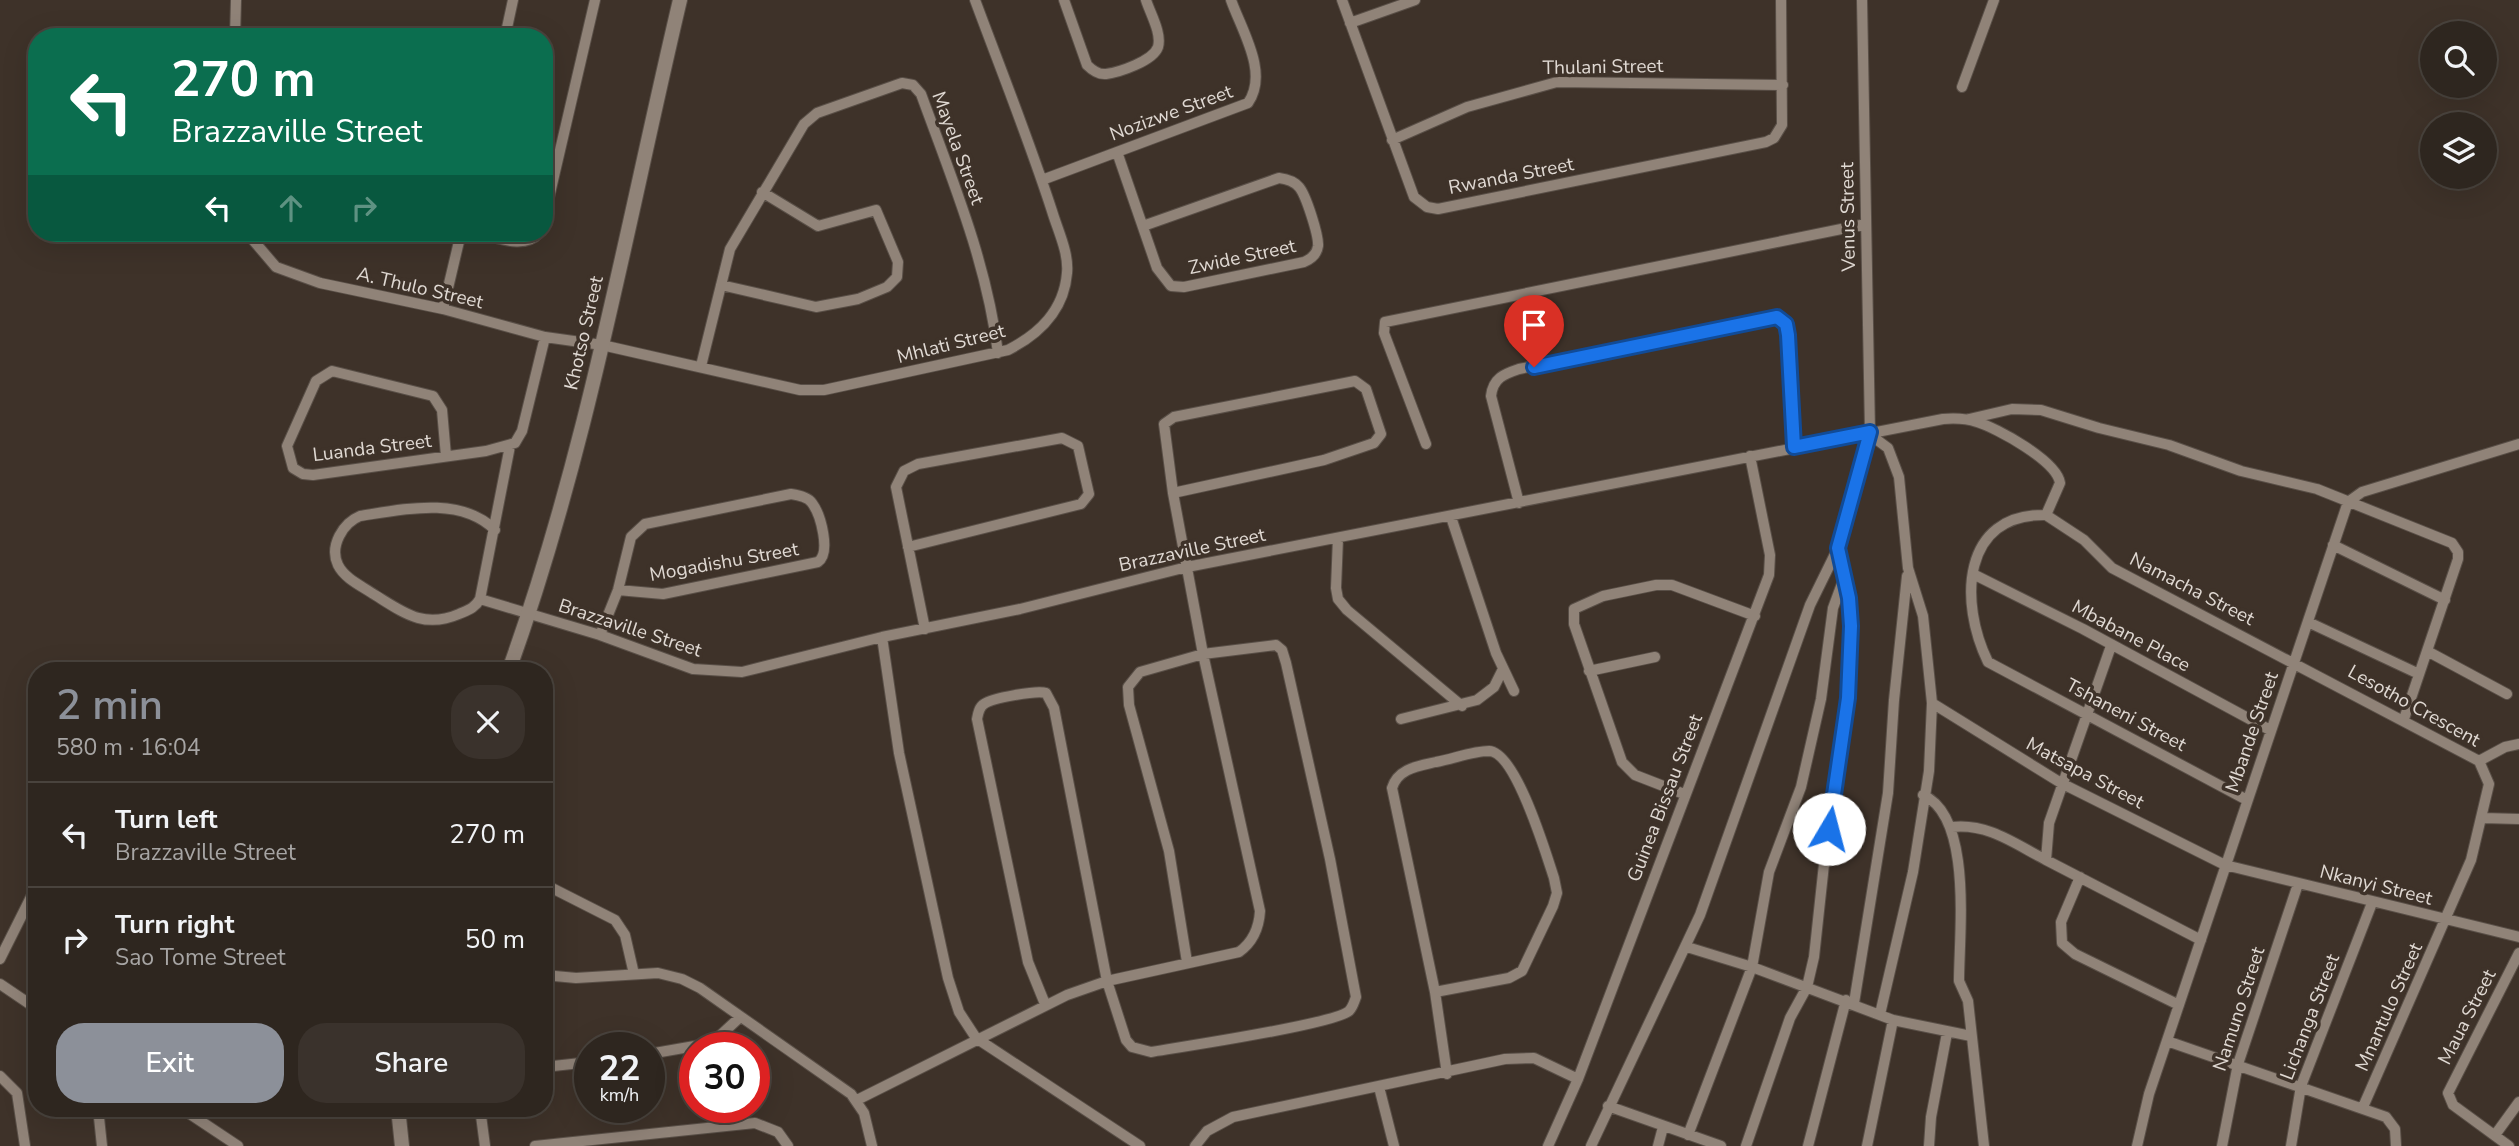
<!DOCTYPE html>
<html lang="en">
<head>
<meta charset="utf-8">
<style>
  :root { --surface:#2e261f; --page:#3a322c; --text:#f1f3f6; --muted:#a7a5a4; --line:#49433d; --accent:#8c9099 }
  body { margin:0; font-family:"Nunito Sans",sans-serif; background:var(--page); color:var(--text); height:100vh; display:flex; flex-direction:column; font-size:26px; white-space:nowrap }
  * { box-sizing:border-box; margin:0 }
  p { font-size:23px; color:var(--muted) }
  .icon { flex:none; width:38px; height:38px; fill:none; stroke:currentColor; stroke-width:2; stroke-linecap:round; stroke-linejoin:round }
  .map { position:relative; flex:1; overflow:hidden }
  .sheet { position:absolute; left:28px; top:662px; width:525px; height:455px; display:flex; flex-direction:column; background:var(--surface); border-radius:28px; box-shadow:0 7px 28px #0002,0 0 0 2px var(--line) }
  .sheet>* { flex:none }
  .guide { position:absolute; left:28px; top:28px; width:525px; height:214px; border-radius:28px; box-shadow:0 7px 28px #0002,0 0 0 2px var(--line); background:#0b6e4f; color:#fff; overflow:hidden }
  .buttons { position:absolute; left:2420px; top:21px; display:grid; gap:14px }
  .buttons a { display:grid; place-items:center; width:77px; height:77px; border-radius:50%; background:var(--surface); box-shadow:0 7px 28px #0002,0 0 0 2px var(--line); font-size:35px }
  .speed { position:absolute; left:574px; top:1032px; display:flex; gap:14px; font-size:35px; font-weight:700; text-align:center }
  .speed>* { display:grid; place-content:center; width:91px; height:91px; border-radius:50%; background:var(--surface); box-shadow:0 7px 28px #0002,0 0 0 2px var(--line); line-height:1 }
  .speed small { font-size:18px; font-weight:400 }
  .speed .limit { border:10px solid #d22; background:#fff; color:#111 }
  .pin { position:absolute; display:grid; place-items:center; width:60px; height:60px; color:#fff; margin:-72px -30px; border-radius:50% 50% 50% 0; rotate:-45deg; box-shadow:0 0 7px #0007 }
  .pin .icon { rotate:45deg }
  .me { position:absolute; width:77px; margin:-38px; rotate:8deg; stroke-linejoin:round; filter:drop-shadow(0 0 5px #0008) }
  .turn { display:flex; align-items:center; gap:24px; height:147px; padding:0 28px; font-size:32px }
  .turn .icon { width:91px; height:91px; stroke-width:2.5 }
  .turn b { display:block; font-size:49px; line-height:60px }
  .lanes { display:flex; align-items:center; height:66px; padding:0 28px; background:#0003; justify-content:center; gap:35px; direction:ltr }
  .lanes .off { opacity:.35 }
  .round { display:grid; place-items:center; flex:none; width:74px; height:74px; border-radius:28px; background:var(--page) }
  .headline { display:flex; align-items:center; justify-content:space-between; height:119px; padding:0 28px }
  h1 { font-size:42px; font-weight:600; line-height:52px; color:var(--accent) }
  .action { display:flex; gap:14px; margin-top:auto; padding:14px 28px }
  .action a { flex:1; height:80px; border-radius:28px; background:var(--accent); color:#fff; font-size:28px; font-weight:600; line-height:80px; text-align:center }
  .action a+a { background:var(--page); color:var(--text) }
  ul { padding:0; list-style:none }
  li { display:flex; align-items:center; gap:21px; height:105px; padding:0 28px; border-top:2px solid var(--line) }
  li div { flex:1 }
  li b { display:block; font-size:26px }
  li em { font-style:normal }
  .map>svg:first-child { display:block }
</style>
</head>
<body>
<div class="map">
<svg width="2519" height="1146" viewBox="0 0 2519 1146">
  <rect width="100%" height="100%" fill="#3e3229"/>
  <g fill="none" stroke-linecap="round" stroke-linejoin="round">
    <!-- minor casing -->
    <g stroke="#594f47" stroke-width="12">
      <path id="minor" d="M1064,0L1087,65C1092,70 1098,75 1106,74C1120,72 1153,61 1158,47C1162,33 1150,13 1146,0
        M1342,0L1414,197L1427,207L1438,209L1766,142L1774,138L1782,125L1781,0
        M1350,23L1415,0
        M235,37L236,0
        M505,37L513,0
        M1962,87L1994,0
        M1392,140L1467,107L1557,82L1783,85
        M1117,152L1157,268L1171,286L1184,287L1304,262C1311,259 1317,254 1318,246C1319,236 1306,195 1299,187C1294,181 1287,179 1279,178L1143,226
        M1042,180L1248,103C1269,73 1242,31 1231,0
        M544,219L595,0
        M247,233L276,267L320,283L443,309L545,337L602,345L800,390H824L1008,350C1039,334 1064,311 1067,273C1069,253 1058,231 1052,211C1029,140 1001,70 975,0
        M476,233C496,237 524,250 539,233
        M721,285L816,307L858,299L887,287L897,277L898,262L876,210L818,226L762,192
        M443,309L461,233
        M701,366L730,249L804,124L817,113L902,83L913,85L921,94C952,179 987,263 998,353
        M1969,419L2012,409L2041,410L2099,428L2169,445L2241,471L2317,489L2452,543L2458,552V559L2404,719
        M1869,434L1888,448L1899,477L1908,568L1923,616L1932,703L1929,771L1913,872L1880,1014
        M1426,444L1384,333L1385,322L1866,224
        M446,456L442,410L433,396L332,371L316,381L287,446L293,468L303,474L313,475L486,451L515,443L522,431L545,337
        M1519,503L1491,396C1493,378 1504,374 1519,369L1777,317L1785,324L1788,335L1794,447
        M2046,515L2084,540L2112,568L2479,761L2489,784L2471,860L2363,1107
        M2046,515C1961,513 1959,603 1988,662L2247,800
        M1451,517L1496,653L1514,691
        M495,530C461,496 404,509 360,516C343,523 329,546 338,565C345,579 362,586 375,595C404,613 424,629 459,614C468,610 475,608 480,599L510,446
        M1338,538L1336,588L1338,599L1347,610L1462,706
        M2333,545L2445,600
        M908,547L1081,504L1089,494L1078,446L1062,438L918,464L904,471L896,487L925,629
        M1973,574L2083,629L2270,730
        M480,599L600,635L693,669L742,672L882,637L1020,609L1187,567L1943,419C1955,418 1965,418 1977,422C1997,428 2057,461 2060,483L2046,515
        M2308,622L2419,674
        M600,635L618,590L631,537L645,524L791,494C798,495 808,497 812,503C821,515 831,553 818,562L663,594L618,590
        M882,637L899,753L948,978L959,1012L976,1038L1140,1146
        M2111,646L2049,823L2046,860L2201,940
        M2427,651L2507,694
        M1589,671L1655,657
        M1932,703L2061,783L2225,865L2519,937
        M1401,719L1477,700L1494,687L1503,669
        M2479,761L2505,747L2519,744
        M1684,794L1635,775L1622,762L1574,624V609L1603,596L1656,585H1672L1755,616
        M1923,795C1973,817 1959,934 1959,981L1968,1001L1984,1146
        M2483,818L2519,819
        M1952,827C1988,823 2015,844 2046,860
        M2080,877L2061,922L2062,943L2075,954L2179,1005
        M544,884L615,920L625,935L634,974
        M1687,947L1752,967L1893,1020L1971,1036
        M0,959L37,885
        M544,975L576,978L658,973L682,979L700,988L851,1094L864,1113L872,1146
        M0,984L37,1009
        M1435,992L1509,978L1522,971L1553,906L1557,893L1554,878C1546,854 1516,752 1489,751C1473,751 1453,759 1436,762C1419,766 1398,768 1392,788L1435,992L1447,1074
        M1854,1003L1888,793L1894,700L1907,576
        M1045,1004L1028,962L977,719C978,714 979,707 984,704C992,698 1037,690 1046,693L1054,708L1107,981L1126,1040L1132,1047L1151,1052C1181,1047 1334,1024 1349,1011C1353,1007 1354,1002 1356,997L1330,859L1286,663L1282,650L1276,645L1203,654L1140,672L1128,687L1129,705L1169,851L1187,962
        M2167,1041L2386,1117L2395,1129L2396,1146
        M649,1054L712,1043L739,1018
        M544,1067L590,1062
        M0,1076L17,1093L25,1146
        M1379,1087L1394,1146
        M857,1100L1067,995L1107,981L1239,952C1253,942 1259,928 1260,911L1203,654L1173,493L1164,424L1174,417L1355,381L1366,389L1381,434L1374,443L1324,460L1173,493
        M1608,1106L1721,1146
        M98,1108L102,1146
        M181,1108L238,1146
        M480,1108L485,1146
        M1688,1135L1752,967L1769,872L1801,787L1821,699L1833,608L1843,581
        M2495,1135L2519,1102
        M535,1146L755,1123L778,1132L788,1146
        M1195,1146L1207,1131L1233,1117L1505,1059L1534,1058L1578,1079
        M1548,1146L1578,1079L1769,575L1770,555L1750,456
        M1591,1146L1700,915L1810,605L1838,548L1870,432L1862,0
        M1658,1146L1663,1127
        M1746,1146L1790,1018L1807,987L1814,957L1825,855L1848,698L1851,626L1849,598L1838,548
        M1808,1146L1846,1000
        M1867,1146L1893,1020
        M1929,1146L1931,1117L1947,1033
        M2137,1146L2149,1094L2348,502L2362,492L2519,444
        M2222,1146L2238,1064L2298,884
        M2291,1146L2301,1086L2372,903
        M2509,1146L2453,1105L2448,1093L2519,953"/>
    </g>
    <!-- tertiary casing -->
    <g stroke="#594f47" stroke-width="16">
      <path id="tertiary" d="M509,670C587,453 627,224 680,0
        M398,1108L402,1146"/>
    </g>
    <!-- minor -->
    <use href="#minor" stroke="#908378" stroke-width="10"/>
    <!-- tertiary -->
    <use href="#tertiary" stroke="#908378" stroke-width="14"/>
  </g>
  <g fill="none" stroke-linecap="round" stroke-linejoin="round">
    <!-- route casing -->
    <g stroke="#114b97" stroke-width="18">
      <path id="route" d="M1534,367L1777,317L1786,324L1788,335L1794,447L1870,432L1838,548L1849,598L1851,626L1848,698L1829,829"/>
    </g>
    <!-- route -->
    <use href="#route" stroke="#1a73e8" stroke-width="12"/>
  </g>
  <g text-anchor="middle" dominant-baseline="central" stroke-width="7" stroke-linejoin="round" paint-order="stroke">
    <!-- street labels -->
    <g font-size="19" fill="#e0d9d3" stroke="#3e3229">
      <text transform="translate(1603 67) rotate(-1)">Thulani Street</text>
      <text transform="translate(1171 113) rotate(-20)">Nozizwe Street</text>
      <text transform="translate(958 148) rotate(70)">Mayela Street</text>
      <text transform="translate(1511 176) rotate(-11)">Rwanda Street</text>
      <text transform="translate(1848 217) rotate(-91)">Venus Street</text>
      <text transform="translate(1242 257) rotate(-12)">Zwide Street</text>
      <text transform="translate(420 288) rotate(13)">A. Thulo Street</text>
      <text transform="translate(584 333) rotate(-77)">Khotso Street</text>
      <text transform="translate(951 344) rotate(-14)">Mhlati Street</text>
      <text transform="translate(372 448) rotate(-7)">Luanda Street</text>
      <text transform="translate(1192 550) rotate(-12)">Brazzaville Street</text>
      <text transform="translate(724 562) rotate(-10)">Mogadishu Street</text>
      <text transform="translate(2192 589) rotate(27)">Namacha Street</text>
      <text transform="translate(630 628) rotate(18)">Brazzaville Street</text>
      <text transform="translate(2131 636) rotate(28)">Mbabane Place</text>
      <text transform="translate(2414 706) rotate(29)">Lesotho Crescent</text>
      <text transform="translate(2126 715) rotate(28)">Tshaneni Street</text>
      <text transform="translate(2252 732) rotate(-71)">Mbande Street</text>
      <text transform="translate(2085 773) rotate(28)">Matsapa Street</text>
      <text transform="translate(1665 798) rotate(-69)">Guinea Bissau Street</text>
      <text transform="translate(2376 885) rotate(14)">Nkanyi Street</text>
      <text transform="translate(2389 1007) rotate(-66)">Mnantulo Street</text>
      <text transform="translate(2239 1009) rotate(-72)">Namuno Street</text>
      <text transform="translate(2310 1017) rotate(-69)">Lichanga Street</text>
      <text transform="translate(2467 1017) rotate(-63)">Maua Street</text>
    </g>
  </g>
</svg>
<div class="buttons">
<a><svg class="icon" aria-label="search" viewBox="0 0 24 24"><circle cx="10" cy="10" r="6"/><path d="M15 15l6 6"/></svg></a>
<a><svg class="icon" aria-label="layers" viewBox="0 0 24 24"><path d="M12 4l9 5-9 5-9-5zM3 14l9 5 9-5"/></svg></a>
</div>
<div class="speed"><div>22<small>km/h</small></div><div class="limit">30</div></div>
<div class="pin" style="left:1534px;top:367px;background:#d93025"><svg class="icon" aria-label="arrive" viewBox="0 0 24 24"><path d="M6 21V4h12l-3 4 3 4H6"/></svg></div>
<svg class="me" style="left:1829px;top:829px" viewBox="-20 -20 40 40"><circle r="19" fill="#fff"/><path d="M0-13L10 11 0 6-10 11z" fill="#1a73e8"/></svg>
<div class="guide">
<div class="turn"><svg class="icon" aria-label="left" viewBox="0 0 24 24"><path d="M17 20v-9H6M10 6l-5 5 5 5"/></svg><div><b>270 m</b>Brazzaville Street</div></div>
<div class="lanes"><svg class="icon" aria-label="left" viewBox="0 0 24 24"><path d="M17 20v-9H6M10 6l-5 5 5 5"/></svg><svg class="icon off" aria-label="ahead" viewBox="0 0 24 24"><path d="M12 20V5M6 11l6-6 6 6"/></svg><svg class="icon off" aria-label="right" viewBox="0 0 24 24"><path d="M7 20v-9h11M14 6l5 5-5 5"/></svg></div>
</div>
<section class="sheet">
<div class="headline"><div><h1>2 min</h1><p>580 m · 16:04</p></div><a class="round"><svg class="icon" aria-label="close" viewBox="0 0 24 24"><path d="M6 6l12 12M18 6L6 18"/></svg></a></div>
<ul>
<li><svg class="icon" aria-label="left" viewBox="0 0 24 24"><path d="M17 20v-9H6M10 6l-5 5 5 5"/></svg><div><b>Turn left</b><p>Brazzaville Street</p></div><em>270 m</em></li>
<li><svg class="icon" aria-label="right" viewBox="0 0 24 24"><path d="M7 20v-9h11M14 6l5 5-5 5"/></svg><div><b>Turn right</b><p>Sao Tome Street</p></div><em>50 m</em></li>
</ul>
<div class="action"><a>Exit</a><a>Share</a></div>
</section>
</div>
</body>
</html>
